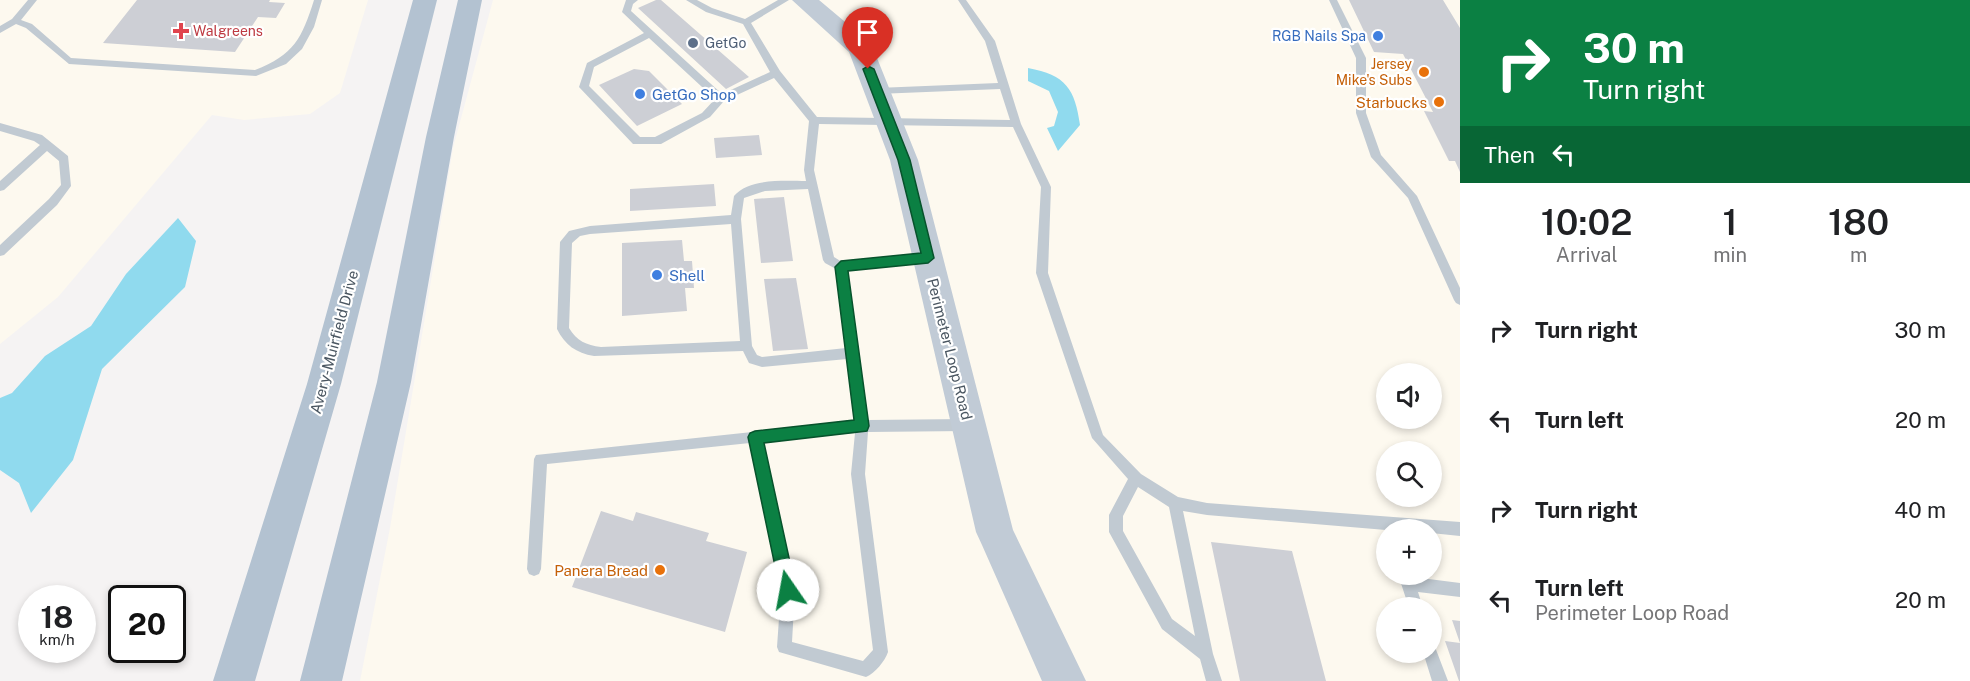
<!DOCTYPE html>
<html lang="en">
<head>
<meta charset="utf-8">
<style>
  :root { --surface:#fff; --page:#f2f2f2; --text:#202124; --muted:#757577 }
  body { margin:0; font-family:"Public Sans",sans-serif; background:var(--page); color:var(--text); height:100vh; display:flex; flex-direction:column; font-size:22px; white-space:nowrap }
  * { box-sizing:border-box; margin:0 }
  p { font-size:20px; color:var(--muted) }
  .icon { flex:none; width:33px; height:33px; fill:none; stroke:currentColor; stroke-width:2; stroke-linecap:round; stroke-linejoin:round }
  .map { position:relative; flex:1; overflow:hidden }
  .drawer { display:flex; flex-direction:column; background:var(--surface); width:510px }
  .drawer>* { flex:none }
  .guide { background:#0b8043; color:#fff; overflow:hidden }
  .tools { position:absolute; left:1376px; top:363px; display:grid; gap:12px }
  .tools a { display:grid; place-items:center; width:66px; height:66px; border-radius:50%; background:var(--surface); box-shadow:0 3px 9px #0003; font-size:30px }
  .speed { position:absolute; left:18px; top:585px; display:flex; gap:12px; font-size:30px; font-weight:700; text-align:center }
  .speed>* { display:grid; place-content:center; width:78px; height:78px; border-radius:50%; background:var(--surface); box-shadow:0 3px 9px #0003; line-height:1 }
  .speed small { font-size:15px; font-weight:400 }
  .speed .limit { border:3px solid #111; border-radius:9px; background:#fff; color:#111 }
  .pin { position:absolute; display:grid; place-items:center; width:51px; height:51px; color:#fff; margin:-62px -26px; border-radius:50% 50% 50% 0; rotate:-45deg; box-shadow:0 0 6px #0007 }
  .pin .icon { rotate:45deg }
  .me { position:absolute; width:66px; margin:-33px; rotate:348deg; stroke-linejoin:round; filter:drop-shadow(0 0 4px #0008) }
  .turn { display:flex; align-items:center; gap:21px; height:126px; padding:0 24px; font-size:27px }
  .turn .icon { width:78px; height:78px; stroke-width:2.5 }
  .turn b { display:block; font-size:42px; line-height:51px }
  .then { display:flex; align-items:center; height:57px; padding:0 24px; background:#0003; gap:12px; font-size:22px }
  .eta { display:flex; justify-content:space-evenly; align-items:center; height:102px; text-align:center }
  .eta b { font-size:36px; font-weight:600; line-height:42px }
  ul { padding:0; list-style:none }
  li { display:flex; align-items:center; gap:18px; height:90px; padding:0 24px }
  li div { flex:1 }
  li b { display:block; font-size:22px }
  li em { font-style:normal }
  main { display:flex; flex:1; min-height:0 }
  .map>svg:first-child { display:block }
</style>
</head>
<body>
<main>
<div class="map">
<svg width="1460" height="681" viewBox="0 0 1460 681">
  <rect width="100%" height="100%" fill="#f5f3f3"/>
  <!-- commercial -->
  <path fill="#fdf9ef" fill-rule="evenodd" d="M0,0H368L340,93L310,114L244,120L212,115L58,297L0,344Z
    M493,0H1460V681H360L390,528L453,148ZM1386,374H1431V418H1386ZM1386,452H1431V496H1386ZM1386,530H1431V574H1386ZM1386,608H1431V652H1386Z"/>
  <!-- water -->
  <path fill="#90daee" d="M1028,68C1066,75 1075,89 1080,125L1058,151L1047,128L1054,126L1058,112L1049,91L1028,81Z
    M178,218L196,241L185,287L102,369L73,460L31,513L19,483L0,470V398L12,393L45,356L91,326L126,274Z"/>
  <!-- building -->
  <path fill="#cdcfd5" d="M137,0H270L269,2L285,3L276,18L258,17L235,52L103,43Z
    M656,0H661L749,77L726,89L638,8Z
    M1349,0H1443L1460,28V172L1455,161H1449L1424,111L1433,112L1403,54L1374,52Z
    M634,69L649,71L682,104L637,126L599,85Z
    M759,135L762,155L716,158L714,138Z
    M714,184L716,206L630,211V189Z
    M784,197L793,261L761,263L754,199Z
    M682,240L684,261H692L694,288H685L687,311L622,316V243Z
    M796,278L808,349L773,351L764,279Z
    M601,511L633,521L636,512L709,533L706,541L747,552L725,632L572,587Z
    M1211,542L1292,551L1326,681H1240Z
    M1452,620L1460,621V643Z
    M1445,641L1460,643V681H1459Z"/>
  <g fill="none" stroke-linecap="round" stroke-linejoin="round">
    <!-- lane -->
    <path fill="#c1cad2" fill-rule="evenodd" d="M28,0H37L21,20L32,24L71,58L255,70C294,55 302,38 314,0H322L314,27L302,49L286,64L256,76L69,64L26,28L16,24L0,33V26L12,19Z
      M626,0H638L633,4L631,11L722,94L770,72L743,24L706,12L686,0H697L712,8L745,19L778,0H789L751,23L780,71L817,117L1010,120L1000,89L877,94L872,91L877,88L998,83L985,41L958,0H966L995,41L1021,124L1051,187L1048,273L1103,435L1141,474L1178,497L1207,503L1460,522V536L1431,533V530H1386L1207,515L1183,511L1213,654L1222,681H1206L1200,659L1162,629L1109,532V515L1128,479L1092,438L1036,273L1041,187L1013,127L819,124L814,170L834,257L842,262L927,254L933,258L927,262L847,271L868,420L966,419L971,421L972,425L971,429L966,431L868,432L865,474L888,652C885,661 875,673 866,677L779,652L777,647L781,590L750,443L547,464L541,569L539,574L534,576L529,574L527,569L534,459L536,455L855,421L847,359L762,367L749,363L743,351L594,356C576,353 565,345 557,329L560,242L569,231L590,226L731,215L734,196C749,178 784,181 806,181L804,170L809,121L774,78L724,101L710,117L661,144H633L579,87L587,63L644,33L622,12ZM649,38L715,99L702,113L655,137H640L589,86L594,67ZM808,189L823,260L825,263L836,269L846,348L762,357L757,355L752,346L741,219L744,198L765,191ZM731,224L740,341L601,347C586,345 577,341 569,328L572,243L580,236L590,234ZM855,433L851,474L873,650L863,661L792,642L795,590L763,442ZM1138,487L1169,507L1195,636L1172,619L1123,531V516Z
      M1329,0H1337L1366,58V113L1381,155L1417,196L1460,288V305L1456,303L1454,300L1408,198L1371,157L1356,113V58Z
      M0,123L42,135L68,156L71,186L57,205L4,255L0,256V245L49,199L61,185L59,161L47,151L4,190L0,191V181L40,145L34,141L0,131Z
      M1398,574H1412L1413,577L1460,583V597L1418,592L1423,608H1409Z
      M1431,645L1435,647L1448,681H1432L1423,652H1431Z"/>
    <!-- secondary -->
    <path fill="#c1cbd6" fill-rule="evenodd" d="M792,0H819L869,42L873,48L918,160L1013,530L1086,681H1042L982,545L976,532L890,160L849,52Z"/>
    <!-- primary -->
    <path fill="#b3c2d1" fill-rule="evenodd" d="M413,0H437L341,384L255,681H213L307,384Z
      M458,0H482L454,137L411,382L342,681H300L377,382L426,137Z"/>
  </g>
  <!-- route -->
  <path fill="#0b8043" stroke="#07532c" stroke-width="1.5" d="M868,66L874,69L910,160L934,258L928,263L848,271L869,426L867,431L764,443L796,590L794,596L788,599L782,596L780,590L748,437L750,433L755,431L854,420L835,267L841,261L921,253L898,160L863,69Z"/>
  <!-- markers -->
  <path fill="#e0444e" stroke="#fff" stroke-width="2" d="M178 22h6v6h6v6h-6v6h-6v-6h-6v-6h6z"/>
  <g fill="#3f7fe0" stroke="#fff" stroke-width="2">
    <circle cx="1378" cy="36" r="6"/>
    <circle cx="640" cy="94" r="6"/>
    <circle cx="657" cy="275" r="6"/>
  </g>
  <circle fill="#5c6f8a" stroke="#fff" stroke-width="2" cx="693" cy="43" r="6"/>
  <g fill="#e8710a" stroke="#fff" stroke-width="2">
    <circle cx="1424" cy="72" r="6"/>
    <circle cx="1439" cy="102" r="6"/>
    <circle cx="660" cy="570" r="6"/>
  </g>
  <g text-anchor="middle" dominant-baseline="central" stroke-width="4.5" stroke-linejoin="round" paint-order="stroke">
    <!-- far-health labels -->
    <g font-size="14" fill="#be3a42" stroke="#fff" text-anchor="start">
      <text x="193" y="31">Walgreens</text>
    </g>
    <!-- far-shop labels -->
    <g font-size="14" fill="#366cbe" stroke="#fff" text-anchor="end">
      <text x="1366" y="36">RGB Nails Spa</text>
    </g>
    <!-- far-service labels -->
    <g font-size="14" fill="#4e5e75" stroke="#fff" text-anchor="start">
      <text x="705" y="43">GetGo</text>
    </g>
    <!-- far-food labels -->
    <g font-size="14" fill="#c56008" stroke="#fff" text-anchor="end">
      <text x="1412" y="64">Jersey<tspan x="1412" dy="16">Mike's Subs</tspan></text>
    </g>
    <!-- shop labels -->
    <g font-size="15" fill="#366cbe" stroke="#fff" text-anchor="start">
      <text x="652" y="94">GetGo Shop</text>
      <text x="669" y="275">Shell</text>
    </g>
    <!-- food labels -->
    <g font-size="15" fill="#c56008" stroke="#fff" text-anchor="end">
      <text x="1427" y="102">Starbucks</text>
      <text x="648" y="570">Panera Bread</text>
    </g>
    <!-- street labels -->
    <g font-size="15" fill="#4a5661" stroke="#fff">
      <text transform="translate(334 342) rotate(-75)">Avery-Muirfield Drive</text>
      <text transform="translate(950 349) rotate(76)">Perimeter Loop Road</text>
    </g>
  </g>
</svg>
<div class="tools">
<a><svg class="icon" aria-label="sound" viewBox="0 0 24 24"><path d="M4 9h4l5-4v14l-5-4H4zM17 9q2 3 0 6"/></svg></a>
<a><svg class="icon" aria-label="search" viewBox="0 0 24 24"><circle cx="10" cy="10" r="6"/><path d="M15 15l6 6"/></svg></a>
<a>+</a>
<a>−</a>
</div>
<div class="speed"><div>18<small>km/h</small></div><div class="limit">20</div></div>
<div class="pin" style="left:868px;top:69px;background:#d93025"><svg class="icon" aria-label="arrive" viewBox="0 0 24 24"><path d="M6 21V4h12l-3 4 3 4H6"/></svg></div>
<svg class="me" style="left:788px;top:590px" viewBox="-20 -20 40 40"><circle r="19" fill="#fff"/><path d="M0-13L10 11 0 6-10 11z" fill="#0b8043"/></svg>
</div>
<section class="drawer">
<div class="guide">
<div class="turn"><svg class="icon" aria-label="right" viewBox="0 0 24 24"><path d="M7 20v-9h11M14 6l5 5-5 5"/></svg><div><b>30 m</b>Turn right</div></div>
<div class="then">Then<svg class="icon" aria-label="left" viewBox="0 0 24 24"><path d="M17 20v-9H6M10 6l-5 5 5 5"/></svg></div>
</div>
<div class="eta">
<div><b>10:02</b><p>Arrival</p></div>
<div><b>1</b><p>min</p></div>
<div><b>180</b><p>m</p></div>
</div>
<ul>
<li><svg class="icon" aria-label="right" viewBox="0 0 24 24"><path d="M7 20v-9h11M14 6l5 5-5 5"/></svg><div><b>Turn right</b></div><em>30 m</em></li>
<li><svg class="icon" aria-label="left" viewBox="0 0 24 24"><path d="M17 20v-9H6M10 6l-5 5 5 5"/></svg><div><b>Turn left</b></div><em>20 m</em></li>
<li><svg class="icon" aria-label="right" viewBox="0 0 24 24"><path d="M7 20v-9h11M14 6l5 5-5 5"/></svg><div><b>Turn right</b></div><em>40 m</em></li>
<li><svg class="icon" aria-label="left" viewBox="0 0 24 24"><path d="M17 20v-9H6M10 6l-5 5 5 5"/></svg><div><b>Turn left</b><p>Perimeter Loop Road</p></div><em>20 m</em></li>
</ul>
</section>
</main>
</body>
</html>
